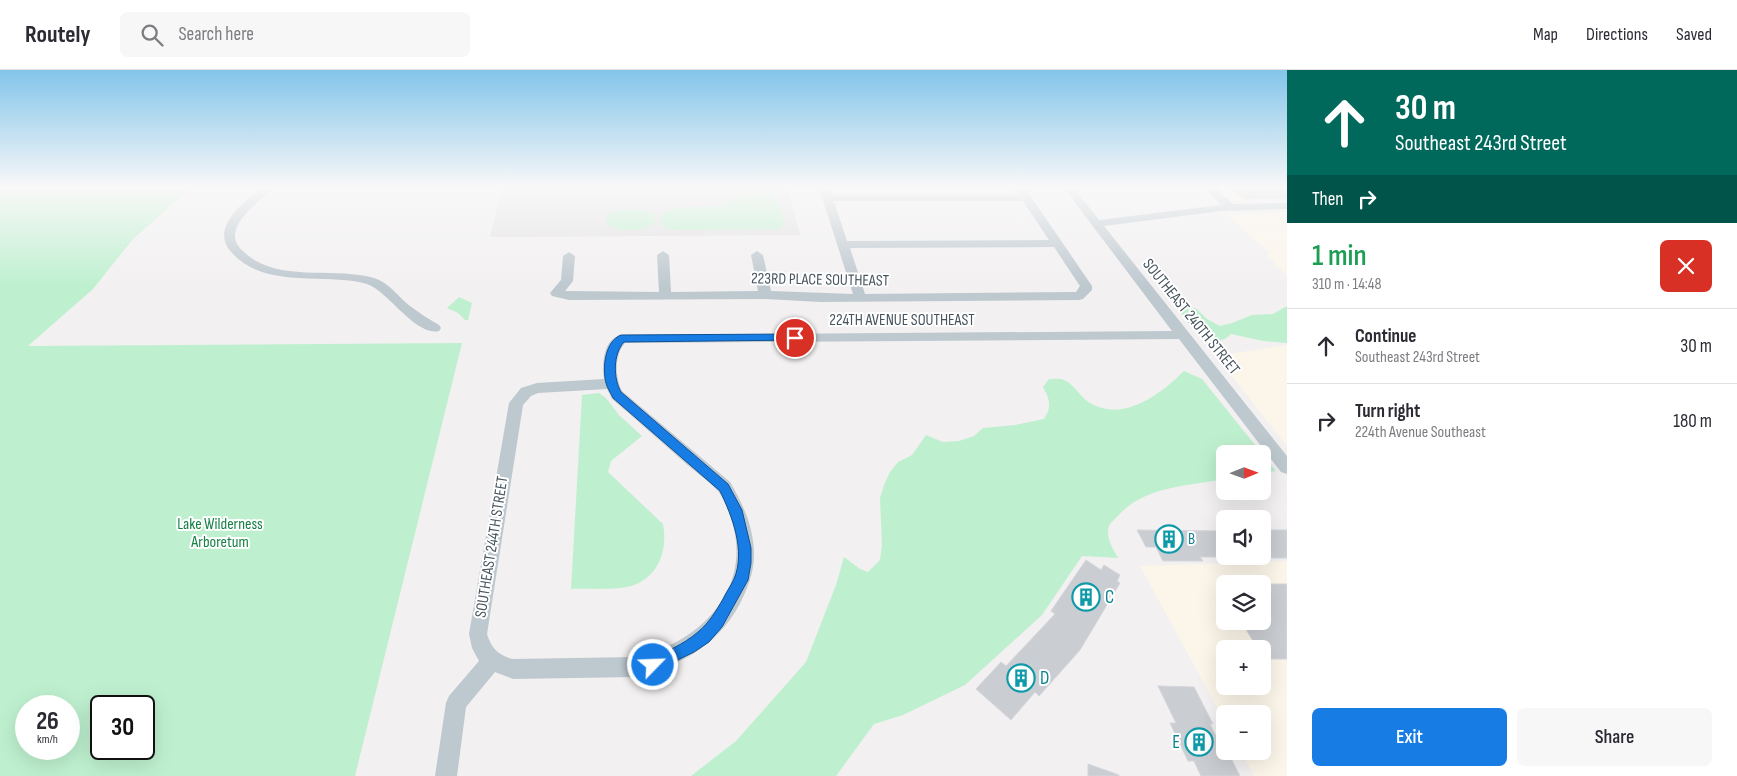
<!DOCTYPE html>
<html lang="en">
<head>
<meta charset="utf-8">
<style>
  :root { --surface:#fff; --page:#f7f7f7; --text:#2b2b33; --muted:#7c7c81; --line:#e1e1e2; --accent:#177de5 }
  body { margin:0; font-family:"Sofia Sans Condensed",sans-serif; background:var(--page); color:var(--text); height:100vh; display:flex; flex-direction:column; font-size:19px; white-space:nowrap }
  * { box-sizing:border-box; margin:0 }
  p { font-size:16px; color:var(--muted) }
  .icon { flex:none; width:28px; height:28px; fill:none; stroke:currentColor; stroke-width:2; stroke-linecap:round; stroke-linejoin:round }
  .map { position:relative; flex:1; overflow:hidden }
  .side { display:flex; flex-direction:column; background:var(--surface); width:450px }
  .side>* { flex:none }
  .top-card { background:#00695c; color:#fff; overflow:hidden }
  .needle { width:32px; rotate:89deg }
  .fabs { position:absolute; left:1216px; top:375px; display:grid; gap:10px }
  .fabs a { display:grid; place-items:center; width:55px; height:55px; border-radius:8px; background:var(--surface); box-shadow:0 5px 20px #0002; font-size:25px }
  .speed { position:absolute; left:15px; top:625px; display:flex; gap:10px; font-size:25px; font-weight:700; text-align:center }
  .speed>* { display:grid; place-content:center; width:65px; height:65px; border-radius:50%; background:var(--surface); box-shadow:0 5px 20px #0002; line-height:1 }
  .speed small { font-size:12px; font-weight:400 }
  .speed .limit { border:2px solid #111; border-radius:8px; background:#fff; color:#111 }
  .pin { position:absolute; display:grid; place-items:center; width:42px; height:42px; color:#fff; margin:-21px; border:2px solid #fff; border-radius:50%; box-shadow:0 1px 5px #0007 }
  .me { position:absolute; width:55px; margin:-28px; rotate:66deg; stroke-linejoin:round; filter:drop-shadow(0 0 4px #0008) }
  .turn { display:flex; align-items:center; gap:18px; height:105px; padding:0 25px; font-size:22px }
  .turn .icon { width:65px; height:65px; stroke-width:2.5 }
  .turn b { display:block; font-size:35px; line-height:42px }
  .then { display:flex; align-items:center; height:48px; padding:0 25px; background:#0003; gap:10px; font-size:19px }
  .round { display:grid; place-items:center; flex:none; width:52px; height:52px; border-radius:8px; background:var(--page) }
  .overview { display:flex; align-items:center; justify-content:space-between; height:85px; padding:0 25px }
  h1 { font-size:30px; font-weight:600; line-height:38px; color:#1e9e55 }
  .cta { display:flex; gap:10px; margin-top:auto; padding:10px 25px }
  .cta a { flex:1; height:58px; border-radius:8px; background:var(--accent); color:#fff; font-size:20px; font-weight:600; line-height:58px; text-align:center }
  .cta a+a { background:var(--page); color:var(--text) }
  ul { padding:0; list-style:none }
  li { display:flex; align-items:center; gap:15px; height:75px; padding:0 25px; border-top:1px solid var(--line) }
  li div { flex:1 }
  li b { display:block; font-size:19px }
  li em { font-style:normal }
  header { display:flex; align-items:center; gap:30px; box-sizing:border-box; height:70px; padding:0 25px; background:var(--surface); border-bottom:1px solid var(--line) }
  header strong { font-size:24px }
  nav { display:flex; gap:28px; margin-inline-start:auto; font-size:18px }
  .search { width:350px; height:45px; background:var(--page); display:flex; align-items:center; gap:12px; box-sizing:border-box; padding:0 18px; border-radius:8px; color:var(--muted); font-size:19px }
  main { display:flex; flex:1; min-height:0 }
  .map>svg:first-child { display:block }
</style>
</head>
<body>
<header>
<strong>Routely</strong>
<div class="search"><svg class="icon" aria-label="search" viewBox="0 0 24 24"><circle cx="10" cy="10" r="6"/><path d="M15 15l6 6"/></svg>Search here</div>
<nav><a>Map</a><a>Directions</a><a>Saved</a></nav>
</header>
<main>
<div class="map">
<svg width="1287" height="706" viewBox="0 0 1287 706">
  <rect width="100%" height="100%" fill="#f2f0f0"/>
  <!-- commercial -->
  <path fill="#fcf6ea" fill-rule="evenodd" d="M1199,118H1287V129L1212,131Z
    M1287,142V206L1266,185L1270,184L1227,144Z
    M1287,275V376L1216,286Z
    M1287,491V706H1254L1241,681H1262V644H1225V652L1140,496ZM1225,514H1262V551H1225ZM1225,579H1262V616H1225Z"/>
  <!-- education -->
  <path fill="#e3e1e2" d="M502,118H787L800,165L490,167Z"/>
  <!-- green -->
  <path fill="#bef0cf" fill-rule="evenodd" d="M0,118H191L133,169L93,219L28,276L462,273L355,706H0ZM26,636H69V679H26ZM101,636H144V679H101Z
    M759,122C782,122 779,135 784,154L778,159H772L673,160L665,158L661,154V144C679,134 698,139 718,135C732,132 745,125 759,122Z
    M617,140H643L654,145L655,153C640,162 621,163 606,154L607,145Z
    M459,227L472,233L468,250H465L458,243L447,238Z
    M1181,235L1197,239L1207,249L1220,256L1232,253L1252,245L1273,244L1287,236V273L1263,271L1231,264C1211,284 1187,255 1178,237Z
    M1184,301L1202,309L1276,401L1263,403L1262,384H1225V409C1188,416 1143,416 1117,447C1115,449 1110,453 1109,456C1105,467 1113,479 1118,488L1082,486L1042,545L965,615L903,645L874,654L836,706H691L736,671L806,592L836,515L844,487L860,499L868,502L880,490L882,474L880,428L884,415L890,402L898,392L912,385L926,365L943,372L959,371L974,366L983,358L1015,355L1044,349C1052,337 1050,330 1043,317L1049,309C1053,309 1060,308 1064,310C1074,314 1080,327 1090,333C1123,353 1161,324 1184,301Z
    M599,323L606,328L619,345L642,366L611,391L608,402L663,454C668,479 659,506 634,515C619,521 587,518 571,519L582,325Z"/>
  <!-- building -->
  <path fill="#cacdd2" stroke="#d4d6db" d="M1231,118H1287V128L1244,129Z
    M1137,460L1225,461V487H1200L1203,491H1163L1156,477H1146Z
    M1262,460H1287V488H1262Z
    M1086,490L1101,500L1104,495L1120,505L1117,511L1120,513L1080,580L1039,626L1035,622L1011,650L976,619L1001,592L1006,596L1055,544L1051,541Z
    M1262,514H1287V589H1262V579H1258L1241,551H1262Z
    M1158,616L1194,617L1213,654H1210L1228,690H1232L1240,706H1201L1194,691H1188L1170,653H1176Z
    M1088,694L1119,705V706H1088Z"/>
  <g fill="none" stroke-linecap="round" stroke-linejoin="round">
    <!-- street -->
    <path fill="#bdc8cf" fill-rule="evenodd" d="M261,118H272C261,132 244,140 237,157C233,167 235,174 243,181C276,214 333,196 374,208C390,213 398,227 410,236C419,243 429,249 439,255L441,258L439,261C416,267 387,220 367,214C324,202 268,220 233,184C208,159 242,134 261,118Z
      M819,118H829L832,125H1019L1015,118H1025L1092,216V220L1083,229L1079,230L821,232L765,229L569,230L552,226L550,223L561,210L563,186L569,182L575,186L573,211L565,221L659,222L657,185L663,181L669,185L671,222L758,221L751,185L757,181L763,185L771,221L853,224ZM834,131H1023L1049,170L847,171ZM1054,177L1080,216L1076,222L865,224L850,178Z
      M1064,118H1074L1099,150L1221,135L1205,118H1216L1233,134L1287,133V139L1221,141L1104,156L1287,386V404L1281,402L1179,269L625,273C614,285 615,308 622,321L730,412C743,434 754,458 754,484C754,499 750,512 744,525C724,571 683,596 635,607L513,609L495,602L466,637L457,706H435L446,633L449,626L479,591L472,578L469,564L509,333L521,318L537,313L604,309C602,294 603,269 621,265L1172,261ZM607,319L612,329C636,349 659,370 683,391C694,401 708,410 718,421C726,431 731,447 734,459C749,525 695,575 635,587L513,589C499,586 491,578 487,564L523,335L531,326L538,323Z"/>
  </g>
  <!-- sky -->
  <linearGradient id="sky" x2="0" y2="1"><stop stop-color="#83c5ea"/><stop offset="0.54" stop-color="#f9f8f8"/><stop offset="1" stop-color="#f9f8f8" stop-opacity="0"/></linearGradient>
  <rect width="1287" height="217" fill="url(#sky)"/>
  <!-- route -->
  <path fill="#177de5" stroke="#0f5195" d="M795,264L798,265V270L624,272C613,284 613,308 621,322L728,414L742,440L751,478V493L748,510L722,557L709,572L694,582L653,602L648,600L645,595L648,590C665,582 683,575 698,562C709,553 716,541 723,529C726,522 731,516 734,509C746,481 732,446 720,421L613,328C611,323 607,318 606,313C602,298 605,271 621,265Z"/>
  <!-- icons -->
  <defs>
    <g id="building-ring" transform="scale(1.4375)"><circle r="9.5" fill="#fff" stroke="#0f9aa8" stroke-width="1.5"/><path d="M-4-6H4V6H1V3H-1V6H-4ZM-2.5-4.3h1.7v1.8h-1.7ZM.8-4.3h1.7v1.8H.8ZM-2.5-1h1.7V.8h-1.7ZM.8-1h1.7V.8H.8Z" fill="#0f9aa8"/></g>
  </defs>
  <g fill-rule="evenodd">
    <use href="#building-ring" x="1169" y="469"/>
    <use href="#building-ring" x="1086" y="527"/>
    <use href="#building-ring" x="1021" y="608"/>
    <use href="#building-ring" x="1199" y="672"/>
  </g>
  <g text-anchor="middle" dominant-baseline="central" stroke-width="4" stroke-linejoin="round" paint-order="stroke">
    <!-- street labels -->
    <g font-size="16" fill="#47545e" stroke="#fff">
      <text transform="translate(820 210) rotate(1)">223RD PLACE SOUTHEAST</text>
      <text transform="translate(1191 247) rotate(51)">SOUTHEAST 240TH STREET</text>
      <text x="902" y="250">224TH AVENUE SOUTHEAST</text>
      <text transform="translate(492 477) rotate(-81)">SOUTHEAST 244TH STREET</text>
    </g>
    <!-- park labels -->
    <g font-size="16" fill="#168145" stroke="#fff">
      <text x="220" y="454">Lake Wilderness<tspan x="220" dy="18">Arboretum</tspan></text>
    </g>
    <!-- culture labels -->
    <g font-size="16" fill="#0d838f" stroke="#fff" text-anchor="start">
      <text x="1188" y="469">B</text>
    </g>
    <!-- near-culture labels -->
    <g font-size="19" fill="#0d838f" stroke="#fff" text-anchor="start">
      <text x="1105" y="527">C</text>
      <text x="1040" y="608">D</text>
      <text x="1180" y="672" text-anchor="end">E</text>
    </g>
  </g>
</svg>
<div class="fabs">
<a><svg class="needle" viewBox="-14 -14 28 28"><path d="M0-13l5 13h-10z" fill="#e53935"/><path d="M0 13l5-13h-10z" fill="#7c7c81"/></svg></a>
<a><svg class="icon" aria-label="sound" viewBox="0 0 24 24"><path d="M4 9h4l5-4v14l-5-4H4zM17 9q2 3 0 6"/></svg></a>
<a><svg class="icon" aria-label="layers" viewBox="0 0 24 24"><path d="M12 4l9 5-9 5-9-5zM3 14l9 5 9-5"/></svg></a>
<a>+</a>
<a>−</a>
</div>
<div class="speed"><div>26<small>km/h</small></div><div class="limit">30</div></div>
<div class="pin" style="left:795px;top:268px;background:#d93025"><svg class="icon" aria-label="arrive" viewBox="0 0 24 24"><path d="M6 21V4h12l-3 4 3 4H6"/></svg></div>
<svg class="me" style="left:653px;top:595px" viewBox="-20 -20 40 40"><circle r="17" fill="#177de5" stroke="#fff" stroke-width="3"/><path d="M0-11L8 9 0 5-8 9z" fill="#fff"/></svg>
</div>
<section class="side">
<div class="top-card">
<div class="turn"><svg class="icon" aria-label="ahead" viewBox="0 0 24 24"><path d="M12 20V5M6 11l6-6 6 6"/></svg><div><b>30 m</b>Southeast 243rd Street</div></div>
<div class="then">Then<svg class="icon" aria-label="right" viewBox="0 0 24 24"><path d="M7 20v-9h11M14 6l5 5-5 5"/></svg></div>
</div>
<div class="overview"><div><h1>1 min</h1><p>310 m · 14:48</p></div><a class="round" style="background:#d93025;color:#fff"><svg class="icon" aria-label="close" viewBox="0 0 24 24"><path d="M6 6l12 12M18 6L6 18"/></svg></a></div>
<ul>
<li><svg class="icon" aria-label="ahead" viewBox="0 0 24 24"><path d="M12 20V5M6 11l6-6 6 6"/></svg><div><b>Continue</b><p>Southeast 243rd Street</p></div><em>30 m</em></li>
<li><svg class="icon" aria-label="right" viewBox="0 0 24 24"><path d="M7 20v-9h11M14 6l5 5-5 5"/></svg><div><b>Turn right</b><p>224th Avenue Southeast</p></div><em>180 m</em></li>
</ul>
<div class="cta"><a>Exit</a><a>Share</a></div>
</section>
</main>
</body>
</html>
